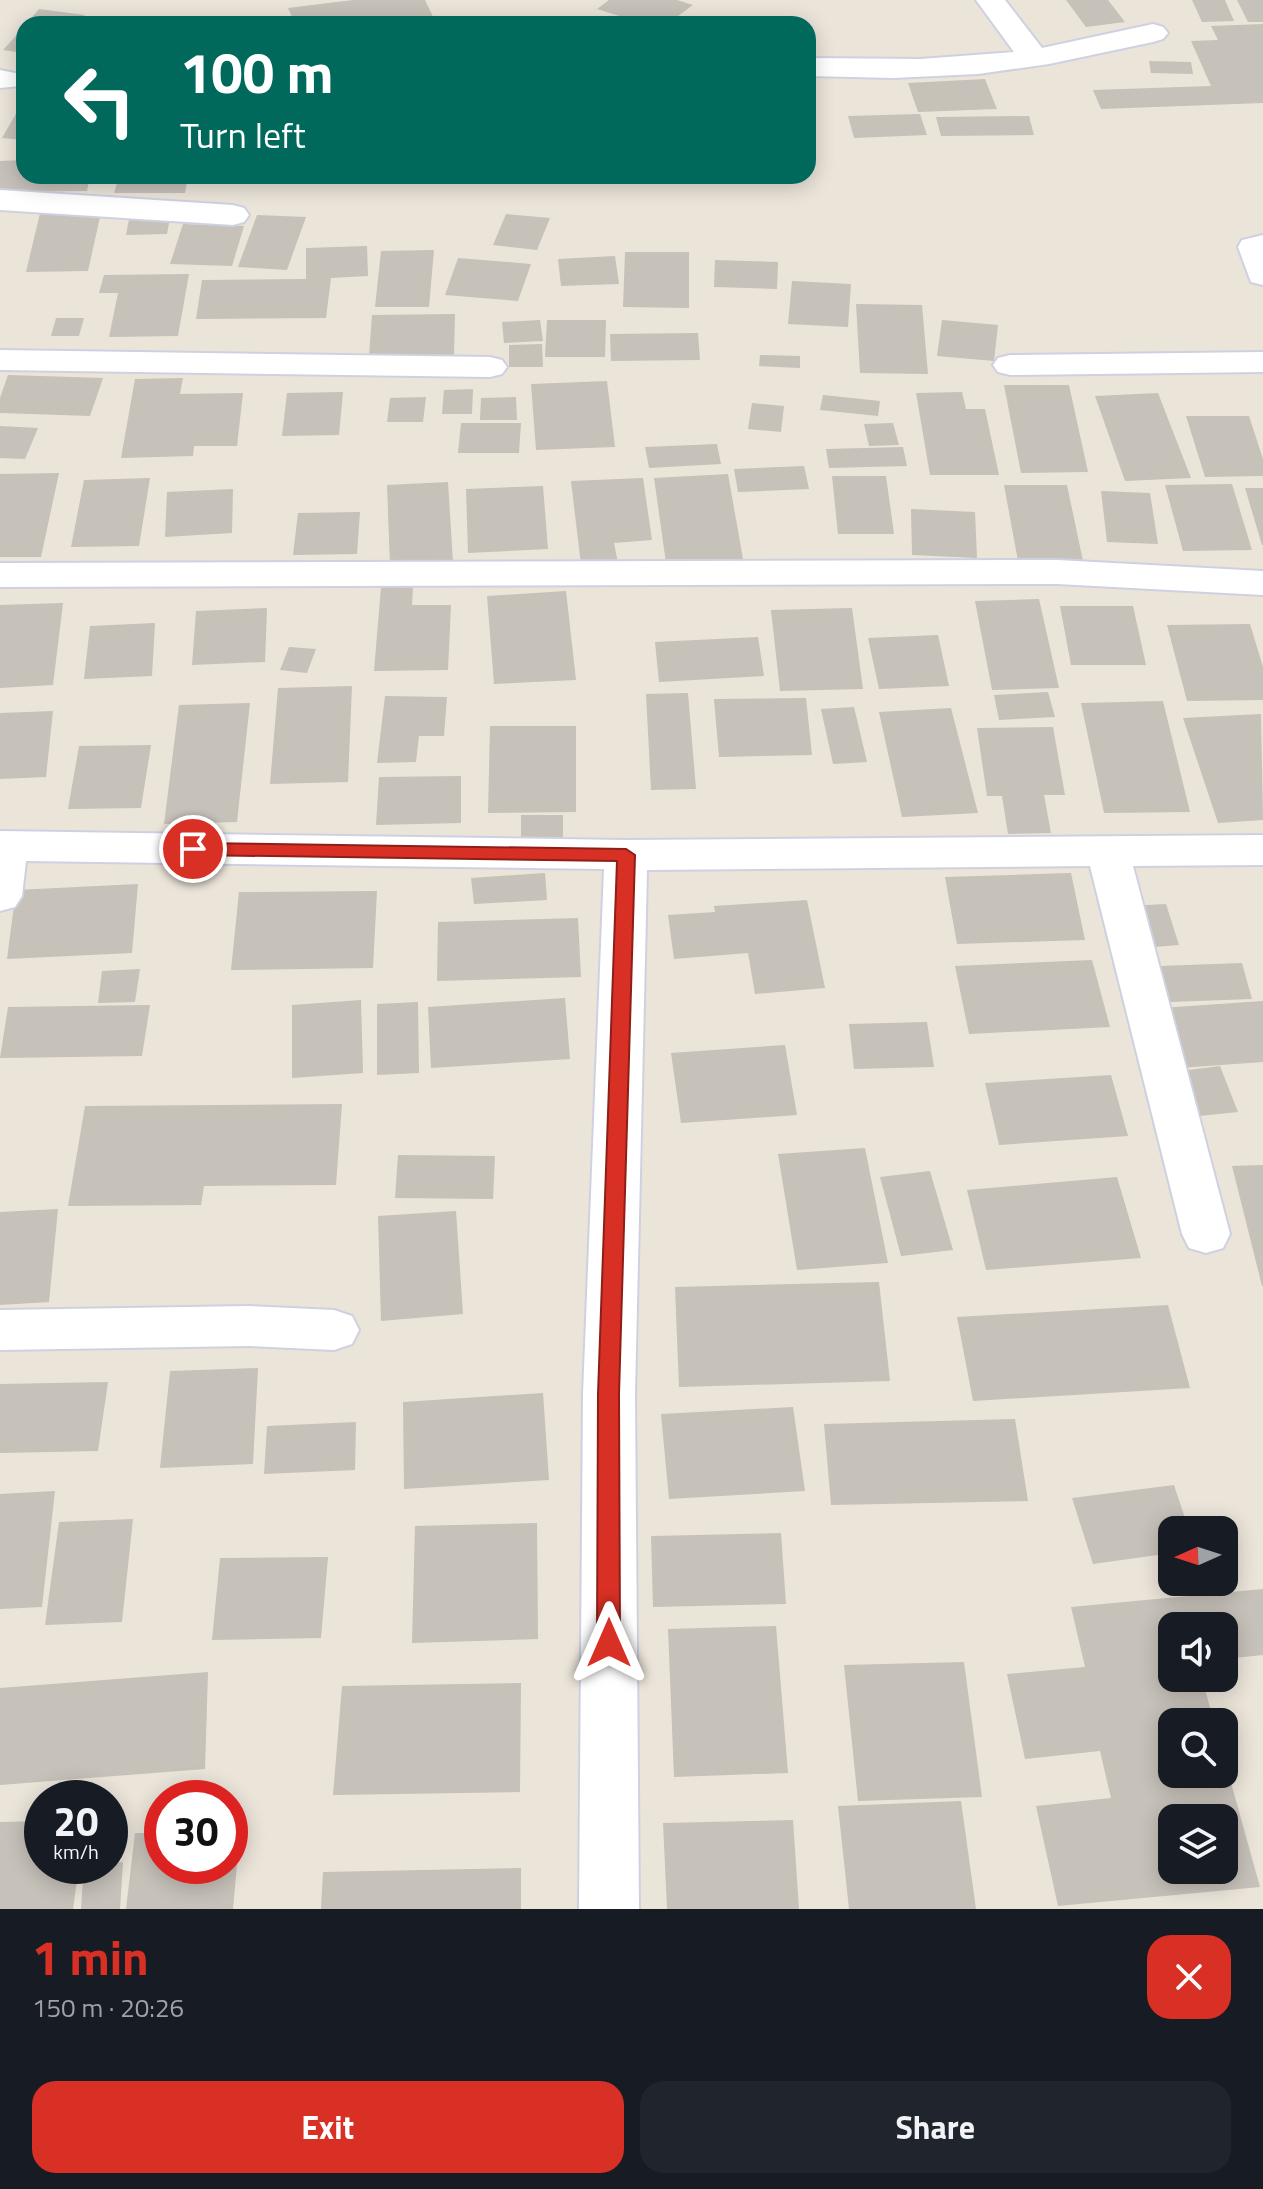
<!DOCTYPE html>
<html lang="en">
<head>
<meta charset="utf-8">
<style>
  :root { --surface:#171b24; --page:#20242c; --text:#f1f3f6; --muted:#9ea1a6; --accent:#d93025 }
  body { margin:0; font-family:"Titillium Web",sans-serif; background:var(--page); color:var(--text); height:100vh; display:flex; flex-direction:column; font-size:30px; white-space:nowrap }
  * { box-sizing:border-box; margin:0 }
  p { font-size:26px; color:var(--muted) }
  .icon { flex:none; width:44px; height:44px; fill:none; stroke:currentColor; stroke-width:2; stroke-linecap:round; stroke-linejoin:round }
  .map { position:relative; height:1909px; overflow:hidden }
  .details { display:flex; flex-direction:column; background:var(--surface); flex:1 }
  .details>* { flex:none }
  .hud { position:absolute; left:16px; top:16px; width:800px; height:168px; border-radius:24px; box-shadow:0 4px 20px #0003; background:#00695c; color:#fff; overflow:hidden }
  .needle { width:52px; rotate:267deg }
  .tools { position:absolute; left:1158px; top:1516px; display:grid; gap:16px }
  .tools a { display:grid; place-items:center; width:80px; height:80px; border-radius:16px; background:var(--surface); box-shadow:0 4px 20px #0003; font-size:40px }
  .speed { position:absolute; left:24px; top:1780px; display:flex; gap:16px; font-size:40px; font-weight:700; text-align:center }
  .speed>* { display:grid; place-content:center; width:104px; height:104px; border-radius:50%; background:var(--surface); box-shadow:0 4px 20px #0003; line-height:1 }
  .speed small { font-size:20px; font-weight:400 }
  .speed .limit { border:12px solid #d22; background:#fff; color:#111 }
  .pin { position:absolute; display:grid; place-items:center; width:68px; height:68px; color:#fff; margin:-34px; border:4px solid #fff; border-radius:50%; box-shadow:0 2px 8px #0007 }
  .me { position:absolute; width:88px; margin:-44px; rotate:0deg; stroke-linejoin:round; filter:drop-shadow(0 0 6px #0008) }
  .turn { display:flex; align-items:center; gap:28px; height:168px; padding:0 32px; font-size:36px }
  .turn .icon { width:104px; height:104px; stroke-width:2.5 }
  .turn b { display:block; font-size:56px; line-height:68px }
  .round { display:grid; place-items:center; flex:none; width:84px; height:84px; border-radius:24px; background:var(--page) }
  .head { display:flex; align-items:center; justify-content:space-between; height:136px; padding:0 32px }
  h1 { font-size:48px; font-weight:700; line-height:60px; color:var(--accent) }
  .cta { display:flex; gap:16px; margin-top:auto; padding:16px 32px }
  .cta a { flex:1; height:92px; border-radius:24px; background:var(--accent); color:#fff; font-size:32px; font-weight:700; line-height:92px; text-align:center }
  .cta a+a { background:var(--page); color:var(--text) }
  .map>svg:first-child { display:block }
</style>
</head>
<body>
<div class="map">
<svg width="1263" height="1909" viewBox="0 0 1263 1909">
  <rect width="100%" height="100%" fill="#ebe4d9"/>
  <!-- building -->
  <path fill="#c6c1b9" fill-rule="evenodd" d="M353,0H425L436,23L295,24L288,8Z
    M609,0H677L693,5L667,24H645L597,9Z
    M1066,0H1108L1125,22L1086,27Z
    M1192,0H1225L1234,21L1202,22Z
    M1237,0H1263V22H1248Z
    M39,9L85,15L78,24H26Z
    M1263,24V103L1101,109L1093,90L1211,86L1191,41L1218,40L1211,26Z
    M24,27V53L3,50Z
    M1149,61L1191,62L1193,74L1151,73Z
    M985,79L997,109L918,112L908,83Z
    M17,112L24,113V140L2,138Z
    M920,114L927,135L854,138L848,116Z
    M1029,116L1034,135L941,136L936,117Z
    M24,160V176H90L87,191L0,192V161Z
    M119,176H188L185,193H114Z
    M102,208L88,271L26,272L41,209Z
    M506,214L550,218L537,250L493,245Z
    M257,215L306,217L287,270L238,267Z
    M170,218L167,234L126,235L129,219Z
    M183,224L244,226L232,266L170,264Z
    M367,246L368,276L331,278L326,318L196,319L202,280L306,279V248Z
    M434,250L429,307H375L381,251Z
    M625,252H689V308L623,307Z
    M615,256L619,284L561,286L558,259Z
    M458,258L531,264L518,301L445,295Z
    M715,260L778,262L777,289L714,287Z
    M189,274L178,336L109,337L118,293H99L104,275Z
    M792,281L851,284L848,327L788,324Z
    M856,304L922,305L928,374L860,373Z
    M455,314L454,355L369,356L372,315Z
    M56,318H84L79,336H51Z
    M540,320L543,341L504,343L502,322Z
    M547,320H606L605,357H545Z
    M942,320L998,325L994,361L937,356Z
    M698,333L700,360L611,361L610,334Z
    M542,344L543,367H509V345Z
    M760,355L800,356V368L759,366Z
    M8,375L103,378L90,416L0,413V398Z
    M183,378L180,394L243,393L237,446H194L193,456L121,458L135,379Z
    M607,381L615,447L536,450L531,384Z
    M1004,385H1069L1088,472L1021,473Z
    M473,389L472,414H442L444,390Z
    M343,392L339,435L282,436L287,393Z
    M962,392L966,409H985L999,475H930L916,393Z
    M1158,393L1191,478L1125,481L1095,396Z
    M823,395L880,401L878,416L820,410Z
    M426,397L423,422H387L390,398Z
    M516,397L517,420H480L481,398Z
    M752,403L784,406L781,432L748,429Z
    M1186,416H1249L1263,459V476L1205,477Z
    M461,423H521L519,453H458Z
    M893,423L899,445L869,446L864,424Z
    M0,426L38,428L25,459L0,458Z
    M717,444L721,464L649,468L645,447Z
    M903,447L907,466L829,468L826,449Z
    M804,466L809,489L738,492L734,469Z
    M59,473L41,557H0V474Z
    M728,474L743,559L666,563L654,478Z
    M832,476H886L894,534H838Z
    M150,478L139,546L71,547L84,480Z
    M643,478L652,540L614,543L618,563L581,565L571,481Z
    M448,482L453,562L390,565L387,485Z
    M1232,484L1252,550L1183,551L1165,485Z
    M1004,485H1067L1083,561H1018Z
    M543,486L548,549L468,553L466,489Z
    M1245,488H1263V545H1262Z
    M233,489L232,533L165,537L167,492Z
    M1101,491L1150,493L1158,544L1107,542Z
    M911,509L975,512L977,558L912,555Z
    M360,512L357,554L293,555L298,513Z
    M381,587H413L412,605H451L448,670L374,671Z
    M566,591L576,680L494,684L487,596Z
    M1039,599L1059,688L992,690L975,601Z
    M63,603L53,685L0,688V605Z
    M1060,606H1133L1146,665H1071Z
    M267,608L265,662L192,665L196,611Z
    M852,608L863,689L780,691L771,610Z
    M155,623L152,676L84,679L90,626Z
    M1250,624L1263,667V700L1187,701L1167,625Z
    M938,635L949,686L879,689L868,638Z
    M758,637L764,676L659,682L655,642Z
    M289,647L316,649L307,673L280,670Z
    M352,686L348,782L270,784L278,688Z
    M1048,692L1055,717L999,720L994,695Z
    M688,693L696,789L651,790L646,694Z
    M385,696L447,697L444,736H419L416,762L377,763Z
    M806,698L812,755L719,757L714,699Z
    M1163,701L1190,812L1104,813L1081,703Z
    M250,703L237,822L164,824L179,705Z
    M854,707L867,762L833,764L821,709Z
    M951,708L978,813L902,817L879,712Z
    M53,711L46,777L0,779V713Z
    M1261,714L1263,820L1218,823L1183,718Z
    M490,726H576V812L488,813Z
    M1053,727L1065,795H1044L1051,833L1008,834L1002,796H987L977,728Z
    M151,745L141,808L68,809L79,746Z
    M461,776V823L376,825L379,777Z
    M521,815H563V839H521Z
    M545,873L547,900L474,904L471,878Z
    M1071,873L1085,940L957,944L945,877Z
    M138,884L132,953L7,959L16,890Z
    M377,891L373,968L231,970L239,892Z
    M807,900L825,988L755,994L748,953L674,959L668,915L715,912L714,906Z
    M1166,904L1179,945L1142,948L1128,906Z
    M578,918L581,977L437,981L438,922Z
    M1092,960L1110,1027L969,1034L955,966Z
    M1242,963L1252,999L1170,1002L1160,966Z
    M140,969L135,1002L98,1003L102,971Z
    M565,998L570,1059L431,1068L428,1007Z
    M361,1000L363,1073L292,1078V1005Z
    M1263,1001V1062L1179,1068L1160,1008Z
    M418,1002L419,1073L377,1075V1004Z
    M150,1005L142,1056L0,1058L8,1007Z
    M927,1022L934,1067L854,1069L849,1024Z
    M785,1045L797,1115L681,1123L671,1053Z
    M1220,1066L1238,1112L1199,1116L1180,1071Z
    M1111,1075L1128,1136L999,1145L985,1083Z
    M342,1104L336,1185L204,1186L201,1205L68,1206L85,1106Z
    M865,1148L888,1263L797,1270L778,1154Z
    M398,1155L495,1156L493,1199L395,1198Z
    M1263,1165V1286H1262L1232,1166Z
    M930,1171L953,1250L901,1256L880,1177Z
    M1117,1177L1141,1258L986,1270L967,1190Z
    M58,1209L49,1302L0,1305V1212Z
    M456,1211L463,1314L381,1321L378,1216Z
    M879,1282L890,1381L679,1387L675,1287Z
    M1168,1305L1190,1388L973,1401L957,1317Z
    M258,1368L253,1464L160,1468L170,1371Z
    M108,1382L98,1451L0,1453V1384Z
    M543,1393L549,1480L404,1489L403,1402Z
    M793,1407L805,1491L669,1499L661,1414Z
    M1015,1419L1028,1501L831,1505L824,1424Z
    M356,1422L355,1470L264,1474L267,1426Z
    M1174,1485L1189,1530H1172V1553L1093,1564L1072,1498Z
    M55,1491L42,1607L0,1609V1494Z
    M133,1519L122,1622L45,1625L59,1522Z
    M537,1523L538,1639L412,1643L415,1526Z
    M781,1533L786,1604L653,1607L651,1536Z
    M328,1557L321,1638L212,1640L220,1558Z
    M1263,1589V1655L1224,1659V1626H1172V1678H1202L1214,1722H1172V1774H1224L1225,1761L1260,1887L1058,1906L1036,1806L1111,1798L1100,1751L1025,1759L1007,1674L1085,1667L1071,1607ZM1172,1818H1224V1870H1172Z
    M776,1626L788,1773L674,1777L668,1629Z
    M964,1662L982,1797L858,1801L844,1665Z
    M208,1672L205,1769L0,1785V1688Z
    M521,1683L520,1792L333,1795L342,1686Z
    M961,1801L976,1909H849L838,1806Z
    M793,1820L799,1909H667L663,1823Z
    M42,1821V1866H79L73,1909H0V1822Z
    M240,1831L233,1909H126L135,1833H162V1866H230V1832Z
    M123,1862L120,1909H81L84,1866H110V1863Z
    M521,1868V1909H321L323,1872Z"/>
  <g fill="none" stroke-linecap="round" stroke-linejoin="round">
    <!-- minor casing -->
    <g stroke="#cfd1e1" stroke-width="4">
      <path id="minor" d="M976,0H1005L1042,48L1153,24L1163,27L1168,33L1163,39L1153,42L1049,64L978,74L893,78L808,76V58L921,59L1014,52Z
        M0,70L20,74L24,80L20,86L0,88Z
        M0,190L233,205L244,208L249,215L244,222L233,225L0,210Z
        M1263,235V285L1251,282L1238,247L1242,240Z
        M0,350L490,357L502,360L507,367L502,374L490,377L0,370Z
        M1263,352V372L1010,375L998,372L993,365L998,358L1010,355Z
        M1057,560L1263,571V595L1057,584L0,587V563Z
        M0,831L626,840L1263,835V865L1133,866L1230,1234L1223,1248L1206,1253L1189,1248L1182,1234L1090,866L647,870L635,1394L639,1909H579L583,1394L604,869L26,861L22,896L15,907L0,911Z
        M249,1306L334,1310L352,1316L359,1330L352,1344L334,1350L249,1346L0,1350V1310Z"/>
    </g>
    <!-- minor -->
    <use href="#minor" fill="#fff" fill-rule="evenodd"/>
  </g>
  <!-- route -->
  <path fill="#d93025" stroke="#8d1f18" stroke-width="2" d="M193,843L626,849L635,855L619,1394L620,1643L617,1650L609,1653L601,1650L597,1643L598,1394L617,861L193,855L184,849Z"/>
</svg>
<div class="tools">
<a><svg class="needle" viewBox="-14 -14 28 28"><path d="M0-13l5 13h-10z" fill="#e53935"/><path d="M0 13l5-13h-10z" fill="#9ea1a6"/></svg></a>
<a><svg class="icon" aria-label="sound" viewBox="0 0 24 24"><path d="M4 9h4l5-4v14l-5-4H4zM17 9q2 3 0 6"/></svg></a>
<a><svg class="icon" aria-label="search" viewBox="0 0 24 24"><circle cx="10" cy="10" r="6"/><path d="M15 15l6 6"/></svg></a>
<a><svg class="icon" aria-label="layers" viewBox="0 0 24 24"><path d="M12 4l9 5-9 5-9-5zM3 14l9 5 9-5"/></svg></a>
</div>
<div class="speed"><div>20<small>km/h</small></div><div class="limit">30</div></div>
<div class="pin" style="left:193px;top:849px;background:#d93025"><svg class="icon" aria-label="arrive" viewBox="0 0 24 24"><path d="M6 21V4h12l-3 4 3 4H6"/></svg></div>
<svg class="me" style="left:609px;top:1643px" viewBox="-20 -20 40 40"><path d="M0-17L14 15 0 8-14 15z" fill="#d93025" stroke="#fff" stroke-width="4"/></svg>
<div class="hud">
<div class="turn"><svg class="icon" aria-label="left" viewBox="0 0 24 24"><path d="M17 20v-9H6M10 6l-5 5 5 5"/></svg><div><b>100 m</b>Turn left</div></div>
</div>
</div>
<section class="details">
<div class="head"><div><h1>1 min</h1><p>150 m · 20:26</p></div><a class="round" style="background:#d93025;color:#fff"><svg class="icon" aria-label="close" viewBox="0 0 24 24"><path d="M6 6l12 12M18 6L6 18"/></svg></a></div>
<div class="cta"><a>Exit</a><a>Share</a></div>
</section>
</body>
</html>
